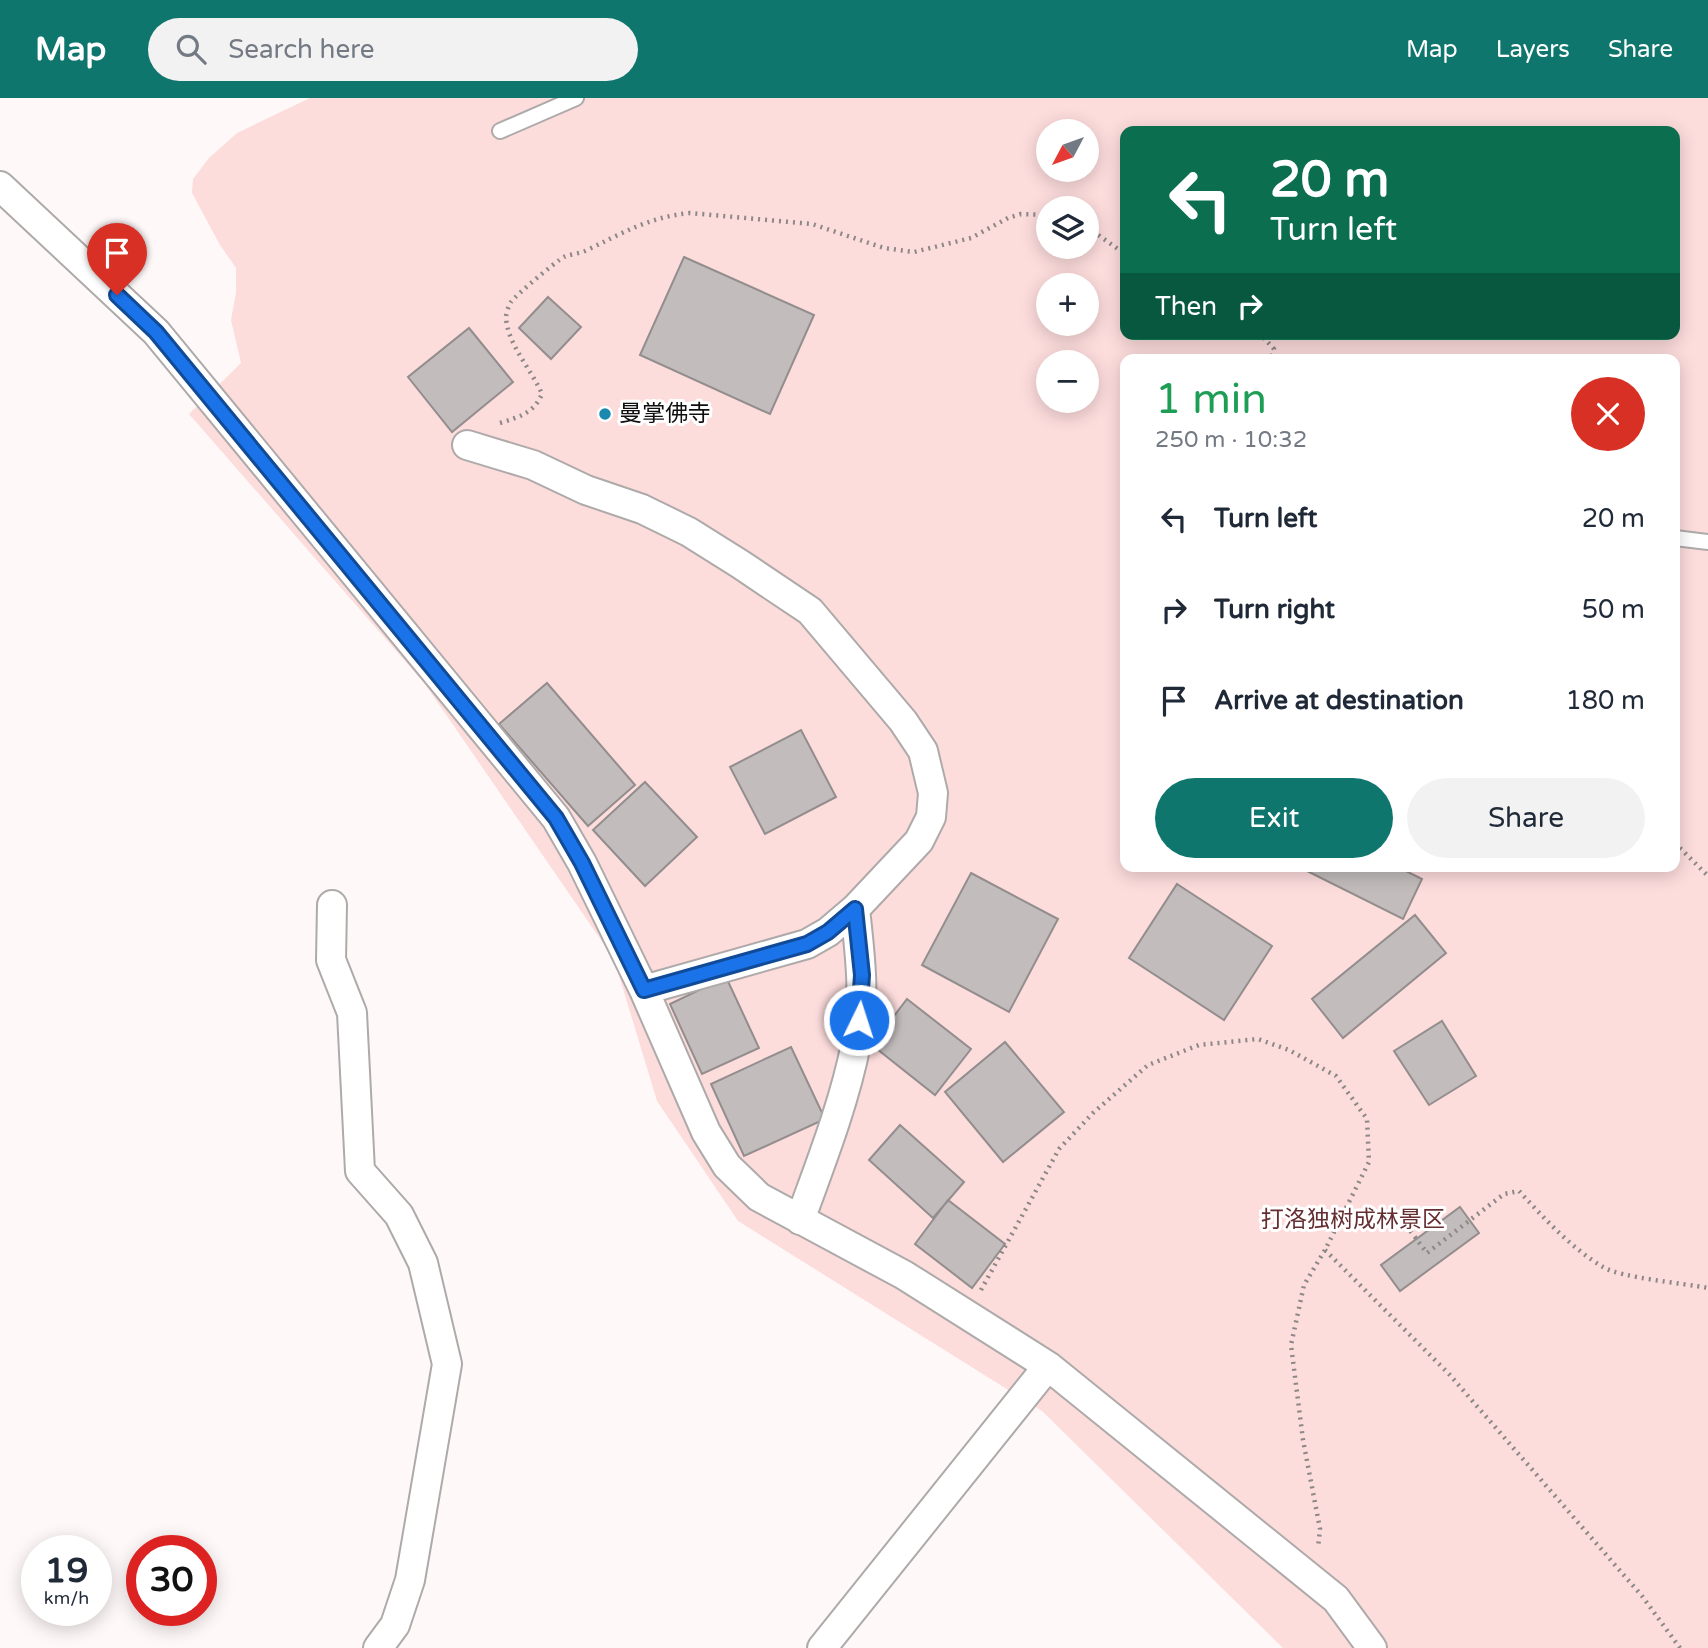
<!DOCTYPE html>
<html lang="en">
<head>
<meta charset="utf-8">
<style>
  :root { --surface:#fff; --page:#f2f2f3; --text:#1f2937; --muted:#747a83; --accent:#0f766e }
  body { margin:0; font-family:"Varela Round","Noto Sans SC",sans-serif; background:var(--page); color:var(--text); height:100vh; display:flex; flex-direction:column; font-size:26px; white-space:nowrap }
  * { box-sizing:border-box; margin:0 }
  p { font-size:23px; color:var(--muted) }
  .icon { flex:none; width:38px; height:38px; fill:none; stroke:currentColor; stroke-width:2; stroke-linecap:round; stroke-linejoin:round }
  .map { position:relative; flex:1; overflow:hidden }
  .details { position:absolute; left:1120px; top:256px; width:560px; height:518px; display:flex; flex-direction:column; background:var(--surface); border-radius:14px; box-shadow:0 4px 18px #0003 }
  .details>* { flex:none }
  .top-card { position:absolute; left:1120px; top:28px; width:560px; height:214px; border-radius:14px; box-shadow:0 4px 18px #0003; background:#0b6e4f; color:#fff; overflow:hidden }
  .needle { width:46px; rotate:229deg }
  .buttons { position:absolute; left:1036px; top:21px; display:grid; gap:14px }
  .buttons a { display:grid; place-items:center; width:63px; height:63px; border-radius:50%; background:var(--surface); box-shadow:0 4px 18px #0003; font-size:35px }
  .speed { position:absolute; left:21px; top:1437px; display:flex; gap:14px; font-size:35px; font-weight:700; text-align:center }
  .speed>* { display:grid; place-content:center; width:91px; height:91px; border-radius:50%; background:var(--surface); box-shadow:0 4px 18px #0003; line-height:1 }
  .speed small { font-size:18px; font-weight:400 }
  .speed .limit { border:10px solid #d22; background:#fff; color:#111 }
  .pin { position:absolute; display:grid; place-items:center; width:60px; height:60px; color:#fff; margin:-72px -30px; border-radius:50% 50% 50% 0; rotate:-45deg; box-shadow:0 0 7px #0007 }
  .pin .icon { rotate:45deg }
  .me { position:absolute; width:77px; margin:-38px; rotate:4deg; stroke-linejoin:round; filter:drop-shadow(0 0 5px #0008) }
  .turn { display:flex; align-items:center; gap:24px; height:147px; padding:0 35px; font-size:32px }
  .turn .icon { width:91px; height:91px; stroke-width:2.5 }
  .turn b { display:block; font-size:49px; line-height:60px }
  .then { display:flex; align-items:center; height:66px; padding:0 35px; background:#0003; gap:14px; font-size:26px }
  .round { display:grid; place-items:center; flex:none; width:74px; height:74px; border-radius:37px; background:var(--page) }
  .head { display:flex; align-items:center; justify-content:space-between; height:119px; padding:0 35px }
  h1 { font-size:42px; font-weight:600; line-height:52px; color:#1e9e55 }
  .button { display:flex; gap:14px; margin-top:auto; padding:14px 35px }
  .button a { flex:1; height:80px; border-radius:42px; background:var(--accent); color:#fff; font-size:28px; font-weight:600; line-height:80px; text-align:center }
  .button a+a { background:var(--page); color:var(--text) }
  ul { padding:0; list-style:none }
  li { display:flex; align-items:center; gap:21px; height:91px; padding:0 35px }
  li div { flex:1 }
  li b { display:block; font-size:26px }
  li em { font-style:normal }
  header { display:flex; align-items:center; gap:42px; box-sizing:border-box; height:98px; padding:0 35px; background:var(--accent); color:#fff }
  header strong { font-size:33px }
  nav { display:flex; gap:38px; margin-inline-start:auto; font-size:24px }
  .search { width:490px; height:63px; background:var(--page); display:flex; align-items:center; gap:18px; box-sizing:border-box; padding:0 24px; border-radius:38px; color:var(--muted); font-size:26px }
  .map>svg:first-child { display:block }
</style>
</head>
<body>
<header>
<strong>Map</strong>
<div class="search"><svg class="icon" aria-label="search" viewBox="0 0 24 24"><circle cx="10" cy="10" r="6"/><path d="M15 15l6 6"/></svg>Search here</div>
<nav><a>Map</a><a>Layers</a><a>Share</a></nav>
</header>
<div class="map">
<svg width="1708" height="1550" viewBox="0 0 1708 1550">
  <rect width="100%" height="100%" fill="#fef8f8"/>
  <!-- green -->
  <path fill="#fddcdc" fill-rule="evenodd" d="M310,0H1708V1550H1283L1042,1313L738,1123L657,1003L614,861L425,586L189,316L241,265L231,222L236,194V170L220,147L192,95L193,81L209,60L237,35ZM1048,33H1087V72H1048ZM1125,33H1675V236H1125ZM1048,110H1087V149H1048ZM1048,187H1087V226H1048ZM1125,261H1675V768H1125ZM1048,264H1087V303H1048Z"/>
  <!-- building -->
  <path fill="#c2bcbc" stroke="#938d8d" stroke-width="2" d="M684,159L814,217L770,316L640,257Z
    M548,199L581,229L551,261L519,230Z
    M469,230L513,284L452,334L408,279Z
    M547,585L635,687L588,728L499,626Z
    M801,632L836,699L765,736L730,669Z
    M645,684L697,739L645,788L593,732Z
    M1302,768H1396L1422,781L1403,821L1301,770Z
    M971,775L1058,821L1009,914L922,867Z
    M1177,786L1272,848L1224,922L1129,860Z
    M1415,817L1446,855L1343,940L1312,901Z
    M726,879L759,950L702,976L670,906Z
    M907,901L971,951L935,997L872,947Z
    M1442,923L1476,978L1429,1007L1394,953Z
    M1005,944L1064,1014L1003,1064L945,994Z
    M791,949L825,1021L744,1058L711,986Z
    M900,1027L964,1084L933,1120L869,1062Z
    M948,1102L1005,1146L972,1190L915,1146Z
    M1460,1109L1479,1135L1400,1193L1381,1167Z"/>
  <g fill="none" stroke-linecap="round" stroke-linejoin="round">
    <!-- service casing -->
    <g stroke="#afaaaa" stroke-width="18">
      <path id="service" d="M500,33L576,0
        M1675,440L1708,444"/>
    </g>
    <!-- minor casing -->
    <g stroke="#afaaaa" stroke-width="32">
      <path id="minor" d="M0,88L156,234L556,720L582,765L644,892L706,1034L727,1068L759,1099L904,1177L1048,1268L1336,1501L1372,1550
        M467,347L533,367L586,392L642,411L689,434L740,466L810,513L903,623L923,653L933,695L931,719L919,743L855,811L828,834L807,846L644,892
        M332,807L331,862L352,915L360,1073L399,1117L423,1165L447,1266L410,1482L395,1527L378,1550
        M800,1122C821,1064 844,1006 856,946C866,902 860,856 855,811
        M822,1550L1048,1268"/>
    </g>
    <!-- path -->
    <path stroke="#8c8888" stroke-width="4.5" stroke-dasharray="2 5" stroke-linecap="butt" d="M1087,129L1125,156
      M1257,236L1265,241L1274,251L1271,261
      M500,325C519,319 534,315 542,296C532,272 507,246 506,219C506,215 509,207 511,204C517,196 555,164 564,159C570,156 578,156 585,153C621,136 648,119 690,115L812,126L884,150L914,154L971,140L1008,120L1021,116L1048,117
      M1675,745L1708,778
      M1343,1117L1396,1114L1427,1155L1504,1096L1519,1093C1544,1120 1571,1150 1603,1169C1621,1180 1683,1185 1708,1190
      M1325,1152L1449,1276L1642,1498L1680,1550
      M981,1192L1059,1051L1093,1015L1148,967L1199,947L1258,941L1289,952L1336,978L1367,1021L1369,1064L1325,1152L1304,1187L1291,1247L1303,1342L1320,1431L1318,1450"/>
    <!-- service -->
    <use href="#service" stroke="#fff" stroke-width="14"/>
    <!-- minor -->
    <use href="#minor" stroke="#fff" stroke-width="28"/>
  </g>
  <g fill="none" stroke-linecap="round" stroke-linejoin="round">
    <!-- route casing -->
    <g stroke="#114b97" stroke-width="18">
      <path id="route" d="M117,197L156,234L556,720L582,765L644,892L807,846L828,834L855,811L862,877L859,922"/>
    </g>
    <!-- route -->
    <use href="#route" stroke="#1a73e8" stroke-width="12"/>
  </g>
  <!-- markers -->
  <circle fill="#1a88af" stroke="#fff" stroke-width="2.5" cx="605" cy="316" r="7"/>
  <g text-anchor="middle" dominant-baseline="central" stroke-width="6" stroke-linejoin="round" paint-order="stroke">
    <!-- poi labels -->
    <g font-size="23" fill="#100e0e" stroke="#fff" text-anchor="start">
      <text x="619" y="316">曼掌佛寺</text>
    </g>
    <!-- park labels -->
    <g font-size="23" fill="#652e31" stroke="#fff">
      <text x="1353" y="1122">打洛独树成林景区</text>
    </g>
  </g>
</svg>
<div class="buttons">
<a><svg class="needle" viewBox="-14 -14 28 28"><path d="M0-13l5 13h-10z" fill="#e53935"/><path d="M0 13l5-13h-10z" fill="#747a83"/></svg></a>
<a><svg class="icon" aria-label="layers" viewBox="0 0 24 24"><path d="M12 4l9 5-9 5-9-5zM3 14l9 5 9-5"/></svg></a>
<a>+</a>
<a>−</a>
</div>
<div class="speed"><div>19<small>km/h</small></div><div class="limit">30</div></div>
<div class="pin" style="left:117px;top:197px;background:#d93025"><svg class="icon" aria-label="arrive" viewBox="0 0 24 24"><path d="M6 21V4h12l-3 4 3 4H6"/></svg></div>
<svg class="me" style="left:859px;top:922px" viewBox="-20 -20 40 40"><circle r="17" fill="#1a73e8" stroke="#fff" stroke-width="3"/><path d="M0-11L8 9 0 5-8 9z" fill="#fff"/></svg>
<div class="top-card">
<div class="turn"><svg class="icon" aria-label="left" viewBox="0 0 24 24"><path d="M17 20v-9H6M10 6l-5 5 5 5"/></svg><div><b>20 m</b>Turn left</div></div>
<div class="then">Then<svg class="icon" aria-label="right" viewBox="0 0 24 24"><path d="M7 20v-9h11M14 6l5 5-5 5"/></svg></div>
</div>
<section class="details">
<div class="head"><div><h1>1 min</h1><p>250 m · 10:32</p></div><a class="round" style="background:#d93025;color:#fff"><svg class="icon" aria-label="close" viewBox="0 0 24 24"><path d="M6 6l12 12M18 6L6 18"/></svg></a></div>
<ul>
<li><svg class="icon" aria-label="left" viewBox="0 0 24 24"><path d="M17 20v-9H6M10 6l-5 5 5 5"/></svg><div><b>Turn left</b></div><em>20 m</em></li>
<li><svg class="icon" aria-label="right" viewBox="0 0 24 24"><path d="M7 20v-9h11M14 6l5 5-5 5"/></svg><div><b>Turn right</b></div><em>50 m</em></li>
<li><svg class="icon" aria-label="arrive" viewBox="0 0 24 24"><path d="M6 21V4h12l-3 4 3 4H6"/></svg><div><b>Arrive at destination</b></div><em>180 m</em></li>
</ul>
<div class="button"><a>Exit</a><a>Share</a></div>
</section>
</div>
</body>
</html>
